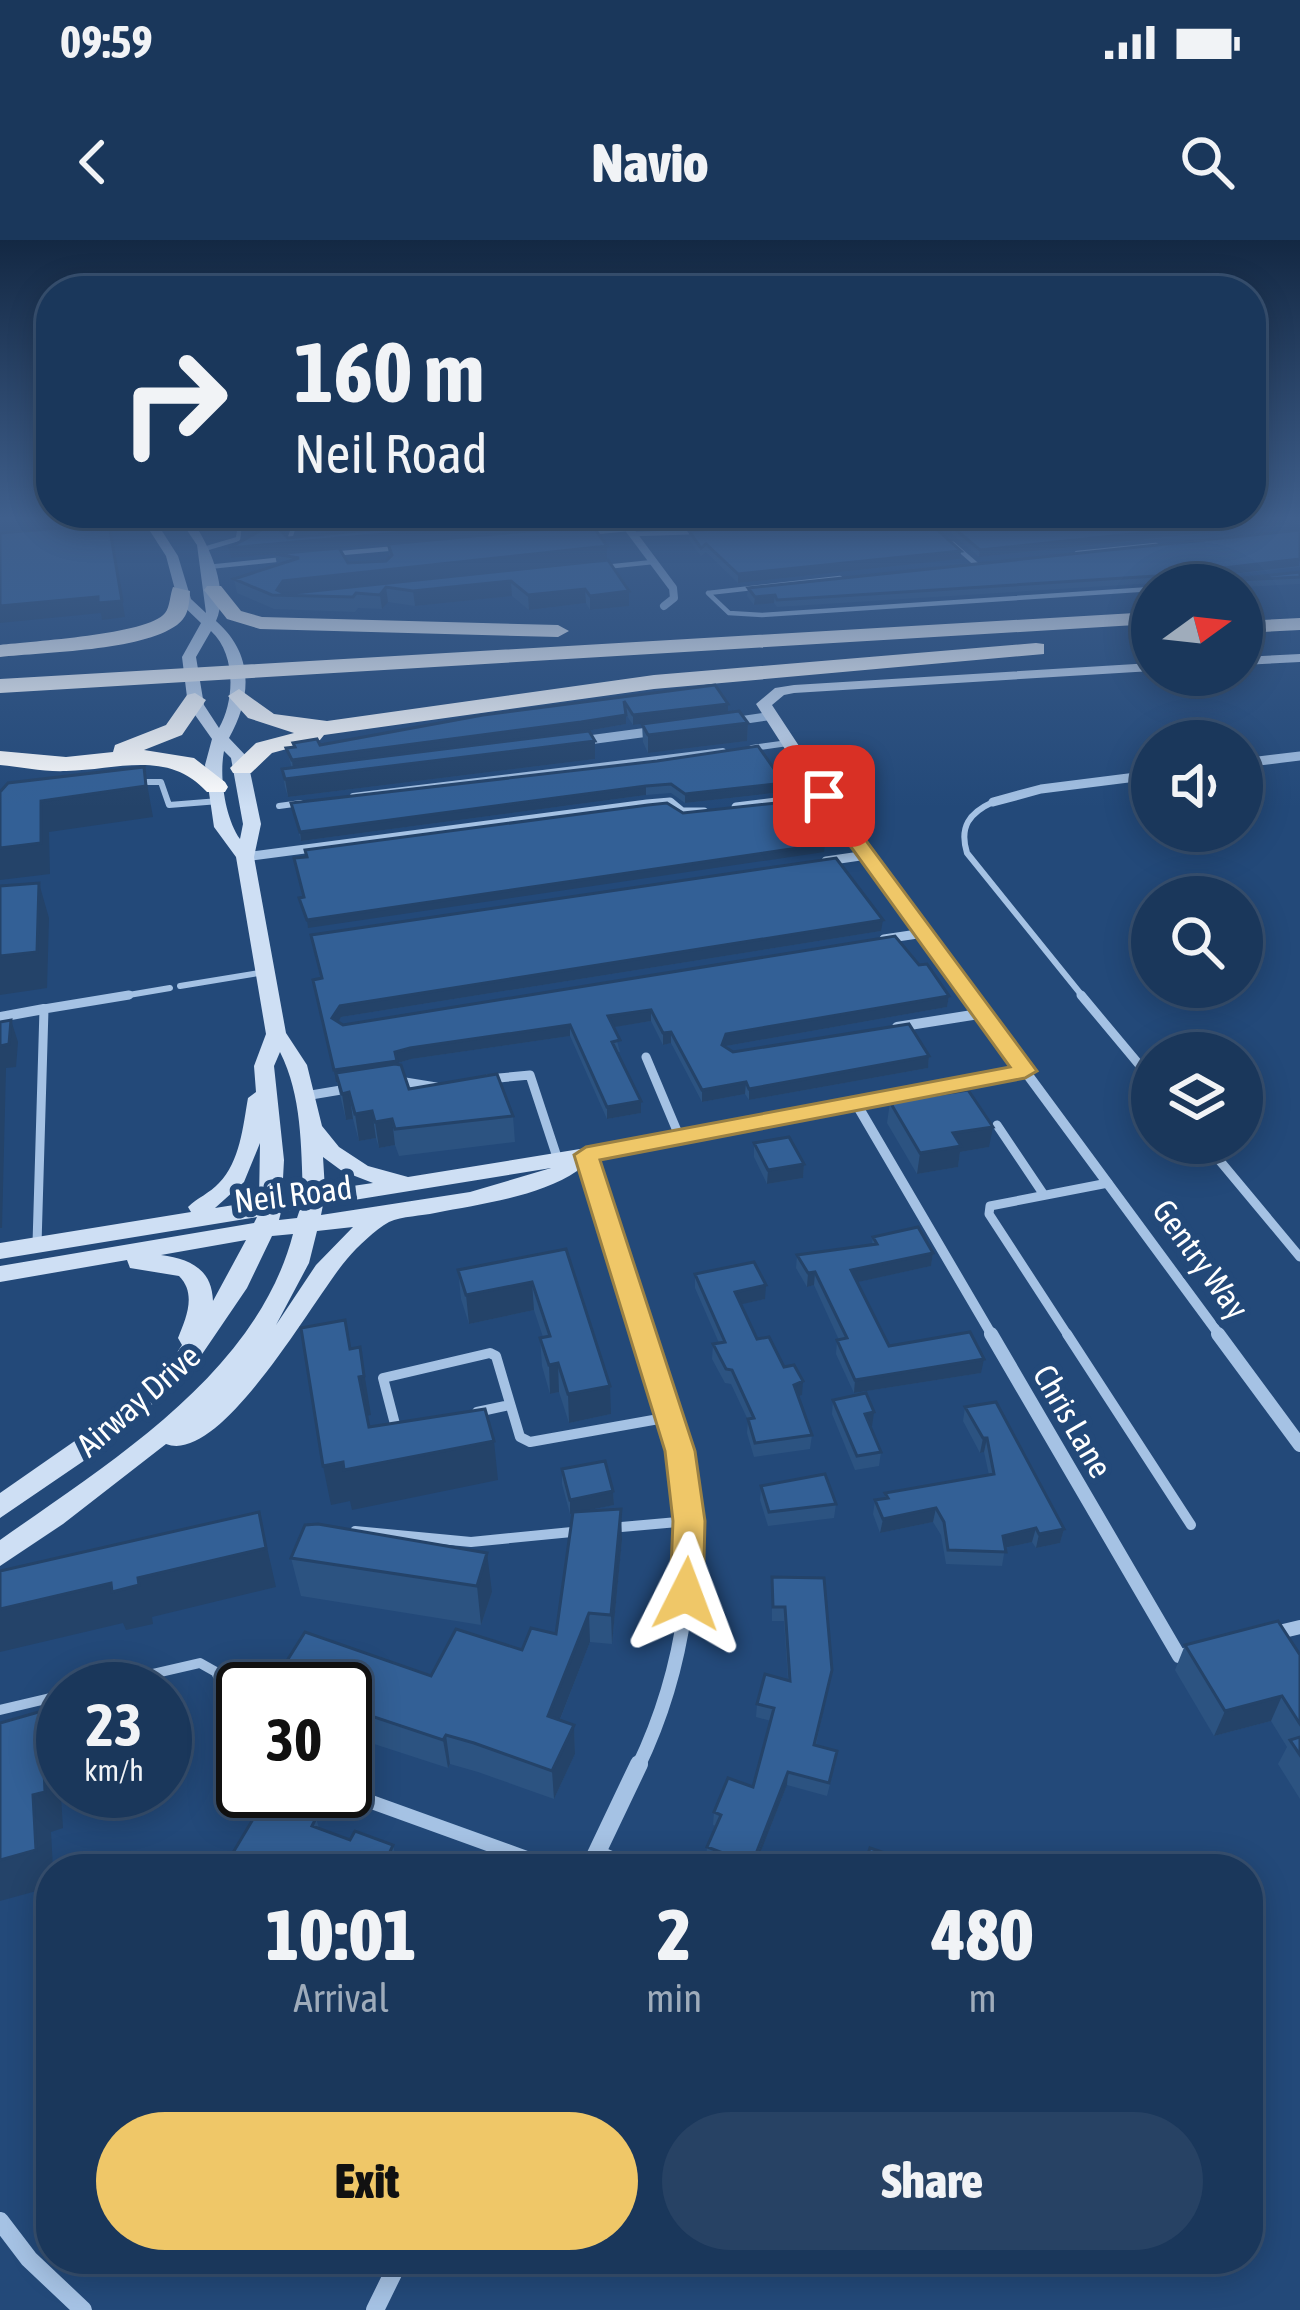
<!DOCTYPE html>
<html lang="en">
<head>
<meta charset="utf-8">
<style>
  :root { --surface:#1a375b; --page:#274264; --text:#f1f3f6; --muted:#9facbb; --line:#385171; --accent:#efc768 }
  body { margin:0; font-family:"Asap Condensed",sans-serif; background:var(--page); color:var(--text); height:100vh; display:flex; flex-direction:column; font-size:45px; white-space:nowrap }
  * { box-sizing:border-box; margin:0 }
  p { font-size:39px; color:var(--muted) }
  .icon { flex:none; width:66px; height:66px; fill:none; stroke:currentColor; stroke-width:2; stroke-linecap:round; stroke-linejoin:round }
  .map { position:relative; flex:1; overflow:hidden }
  .side { position:absolute; left:36px; top:1614px; width:1227px; height:420px; display:flex; flex-direction:column; background:var(--surface); border-radius:48px; box-shadow:0 6px 30px #0003,0 0 0 3px var(--line) }
  .side>* { flex:none }
  .banner { position:absolute; left:36px; top:36px; width:1230px; height:252px; border-radius:48px; box-shadow:0 6px 30px #0003,0 0 0 3px var(--line); background:#1a375b; color:var(--text); overflow:hidden }
  .needle { width:78px; rotate:75deg }
  .tools { position:absolute; left:1131px; top:324px; display:grid; gap:24px }
  .tools a { display:grid; place-items:center; width:132px; height:132px; border-radius:50%; background:var(--surface); box-shadow:0 6px 30px #0003,0 0 0 3px var(--line); font-size:60px }
  .speed { position:absolute; left:36px; top:1422px; display:flex; gap:24px; font-size:60px; font-weight:700; text-align:center }
  .speed>* { display:grid; place-content:center; width:156px; height:156px; border-radius:50%; background:var(--surface); box-shadow:0 6px 30px #0003,0 0 0 3px var(--line); line-height:1 }
  .speed small { font-size:30px; font-weight:400 }
  .speed .limit { border:6px solid #111; border-radius:18px; background:#fff; color:#111 }
  .pin { position:absolute; display:grid; place-items:center; width:102px; height:102px; color:#fff; margin:-51px; border-radius:24px; box-shadow:0 6px 18px #0006 }
  .me { position:absolute; width:132px; margin:-66px; rotate:3deg; stroke-linejoin:round; filter:drop-shadow(0 0 9px #0008) }
  .turn { display:flex; align-items:center; gap:42px; height:252px; padding:0 60px; font-size:54px }
  .turn .icon { width:156px; height:156px; stroke-width:2.5 }
  .turn b { display:block; font-size:84px; line-height:102px }
  .eta { display:flex; justify-content:space-evenly; align-items:center; height:204px; text-align:center }
  .eta b { font-size:72px; font-weight:800; line-height:84px }
  .button { display:flex; gap:24px; margin-top:auto; padding:24px 60px }
  .button a { flex:1; height:138px; border-radius:72px; background:var(--accent); color:#111; font-size:48px; font-weight:800; line-height:138px; text-align:center }
  .button a+a { background:var(--page); color:var(--text) }
  .status { display:flex; justify-content:space-between; align-items:center; height:84px; padding:0 60px; background:var(--surface); direction:ltr }
  .status svg { height:33px; fill:currentColor }
  header { display:flex; justify-content:space-between; align-items:center; height:156px; padding:0 60px; background:var(--surface); font-size:54px; font-weight:800 }
  .map>svg:first-child { display:block }
</style>
</head>
<body>
<div class="status"><b>09:59</b><svg viewBox="0 0 49 12"><path d="M0 12V9h3v3zM5 12V6h3v6zM10 12V3h3v9zM15 12V0h3v12zM26 1h20v11H26zM47 4h2v5h-2z"/></svg></div>
<header><svg class="icon" aria-label="back" viewBox="0 0 24 24"><path d="M15 5l-7 7 7 7"/></svg>Navio<svg class="icon" aria-label="search" viewBox="0 0 24 24"><circle cx="10" cy="10" r="6"/><path d="M15 15l6 6"/></svg></header>
<div class="map">
<svg width="1300" height="2070" viewBox="0 0 1300 2070">
  <rect width="100%" height="100%" fill="#234979"/>
  <g fill="none" stroke-linecap="round" stroke-linejoin="round">
    <!-- lane-far4 -->
    <path stroke="#a5c2e4" stroke-width="4.5" d="M192,288H249L283,277
      M922,289L959,286
      M586,293L628,289
      M632,294L698,292
      M294,301H289L295,283L307,277
      M953,304L977,325
      M204,309L238,299L239,292
      M1077,313L1156,305
      M331,314L398,308
      M208,327L285,319
      M605,327L653,322
      M1185,345L1229,340
      M708,353L840,338
      M708,353L729,373L762,375L1152,349"/>
    <!-- lane-far3 -->
    <path stroke="#a5c2e4" stroke-width="6" d="M752,508L788,503
      M140,542H161L169,565L219,561
      M353,556L723,511
      M993,562C969,573 959,587 967,613L1084,758
      M279,566L301,563
      M180,746L265,732
      M111,758L170,748"/>
    <!-- lane-far2 -->
    <path stroke="#a5c2e4" stroke-width="9" d="M1081,755L1152,840
      M646,817L680,898
      M488,839L530,835L558,920
      M399,841L436,847
      M305,856L347,849
      M997,885L1044,955
      M1205,903L1300,1017
      M37,1004L44,769L129,755
      M1069,1097L989,974L990,966L1108,943"/>
    <!-- lane-far1 -->
    <path stroke="#a5c2e4" stroke-width="10" d="M1067,1094L1191,1285
      M477,1172L510,1165
      M396,1188L383,1138L490,1113L496,1116L520,1197L530,1202L670,1177
      M610,1288L689,1281
      M355,1291L471,1302L582,1291
      M87,1449L200,1423L216,1432L243,1489
      M0,1470L63,1455"/>
    <!-- lane -->
    <path stroke="#a5c2e4" stroke-width="14" d="M341,1551L557,1629
      M597,1612L637,1629"/>
    <!-- street-far4 -->
    <path stroke="#a5c2e4" stroke-width="8" d="M620,277L673,348L674,358L664,366
      M729,482L770,476"/>
    <!-- street-far3 -->
    <path stroke="#a5c2e4" stroke-width="9" d="M581,501L656,491
      M1242,523L1300,516
      M993,562L1041,549L1152,535
      M736,567L800,559
      M245,617L647,564L670,562L682,572H704
      M826,621L867,615
      M884,699L924,693"/>
    <!-- street-far2 -->
    <path stroke="#a5c2e4" stroke-width="10" d="M0,777L44,769
      M897,787L985,773
      M1025,831L1221,1097
      M857,865L993,1097
      M586,915L644,1097"/>
    <!-- street-far1 -->
    <path stroke="#a5c2e4" stroke-width="14" d="M991,1094L1179,1416L1193,1413
      M1218,1094L1300,1205
      M1271,1394L1300,1387
      M638,1527C684,1431 703,1314 679,1209C671,1171 655,1132 643,1094"/>
    <!-- street -->
    <path stroke="#a5c2e4" stroke-width="18" d="M589,1629L639,1524
      M0,1981L29,2019L83,2070
      M375,2070L400,2019"/>
    <!-- secondary -->
    <path fill="#cedff4" fill-rule="evenodd" d="M141,277H153L178,316L191,359L206,373L197,305L178,277H190C209,304 230,349 216,381C254,414 252,457 229,498L247,517L261,584L254,617L286,793L307,825L322,886L339,907L368,926L408,937L586,908L1012,827L817,559L756,464L775,448L794,445L1152,423V431L794,453L784,455L772,465L830,553L1032,827L1035,831L1032,835L578,923L577,931C539,957 480,964 435,973C422,976 402,976 389,982C375,990 358,1006 347,1019C316,1054 222,1226 166,1204L63,1284L0,1326V1300C110,1222 257,1133 293,994L272,996L247,1048L194,1126L110,1203L0,1278V1253L92,1189L176,1114L182,1105L178,1098C186,1078 197,1054 179,1036L130,1028L127,1020L0,1042V1026L254,983L257,977L0,1019V1003L191,972L188,967C197,958 210,953 219,943C240,922 243,886 248,858L256,852L254,826L266,794L236,617L214,587L205,525L212,499L188,465L182,417L201,383L178,361L166,316ZM211,391C236,414 235,460 219,488L204,465L196,417ZM224,511L231,518L243,584L240,599C225,578 219,536 224,511ZM280,812C302,856 301,906 303,954L282,957L284,920L274,826ZM260,903L259,961L215,968L244,942ZM323,917L342,931L373,943L325,950ZM551,928L470,952L321,975L323,965ZM300,969L297,978L279,980L281,972ZM353,987L316,1025L276,1085L309,1023L317,991ZM246,1000L213,1061C212,1029 190,1019 161,1015Z
      M1300,414V422L1242,425V417Z"/>
    <!-- highway -->
    <path fill="#fff" fill-rule="evenodd" d="M207,346H221L241,371L262,377L558,385L569,391L558,397L260,389L227,379L204,350Z
      M173,347L190,351C189,365 189,376 177,385C141,411 45,412 0,417V405C31,401 148,395 165,373C170,367 170,354 173,347Z
      M1152,372V384L0,453V439Z
      M1300,378V390L1242,393V381Z
      M1036,403L1044,404V414L654,449L324,495L320,500L272,513L251,533H233L230,528L256,503L294,493L248,478L228,456L239,449L274,474L327,481L654,435Z
      M195,453L206,460L182,495L144,510L194,518L225,542L228,547L225,552H207C168,509 117,530 66,531C44,532 22,527 0,525V511L66,517L113,512L115,505L166,485L187,455Z"/>
  </g>
  <!-- wall -->
  <path fill="#2c5381" fill-rule="evenodd" d="M221,277H260L248,281H222Z
    M286,277H293L289,279L284,295L288,298L584,277V286L607,306V320L629,366L590,370L586,363L529,370L512,356L415,366L388,362L382,369L358,368L355,372L274,369L237,353L234,339L277,325L275,314L231,318L229,308L254,294L253,288ZM388,304L389,318L386,321L348,323L339,308Z
    M647,277H808L726,285L653,286Z
    M870,277H919L918,283L902,284Z
    M1300,277V284L979,317L951,293V286Z
    M1300,290V327L1155,343L777,367L774,363L754,365L747,356L748,348Z
    M689,291L960,319L738,343L706,312L701,316L689,300Z
    M1300,332V344L1242,347V345H1217L1218,341Z
    M715,445L728,464V472L748,483L747,501L648,513L643,502L642,484L664,481L633,485L625,473L626,484L581,492L595,501V519L288,557L285,547L282,529L292,528L286,508L320,505Z
    M657,521L783,552L685,563L671,553L646,555L301,601L291,563Z
    M881,691L341,777L338,782L343,785L919,725L949,756L947,767L726,806L733,812L929,816L928,828L749,860L745,854L702,862L671,803L663,805L651,781L613,787L620,812H617L641,861V873L607,879L570,796L411,819L398,823L409,849L513,876L515,902L399,916L395,905L379,908L376,898L359,901L353,879L346,880L315,751L321,739L311,695Z
    M890,862L989,907L960,912L958,927L917,934L887,883Z
    M754,903L804,924L803,938L767,944L754,917Z
    M873,997L933,1013L931,1026L857,1042L889,1106L981,1133L854,1153L836,1114L837,1100H839L814,1045L807,1047L796,1028L797,1015L872,1004Z
    M566,1009L611,1174L569,1183L559,1152L550,1154L542,1126L540,1098L543,1097L534,1070L469,1084L461,1059L458,1030Z
    M695,1034L765,1059L741,1064L757,1099L784,1127L802,1155L798,1157L812,1195L810,1209L754,1217L747,1193L748,1180L731,1144L725,1143L712,1119L713,1104L719,1103L695,1048Z
    M833,1160L872,1186L870,1187L881,1212L879,1226L855,1230L832,1174Z
    M965,1167L1064,1289L1060,1303L1036,1308L1032,1302L1005,1308L1002,1326L946,1324L941,1295L933,1282L880,1293L873,1274L875,1260L885,1259V1253L989,1235L984,1212L980,1213L963,1181Z
    M562,1229L613,1251L614,1265L583,1271L622,1300L612,1404L590,1402L560,1480L574,1485L575,1514L554,1559L478,1532L450,1524L448,1528L368,1502L365,1488L345,1481V1449H278L275,1440L431,1436L522,1410L556,1394L573,1273L570,1274L562,1244Z
    M761,1246L836,1264L834,1278L768,1286L760,1260Z
    M305,1285L492,1352L481,1385L301,1356L291,1318Z
    M772,1337L832,1430L816,1505L837,1511L835,1524L827,1556L787,1545L754,1629H729L706,1620L707,1607L716,1586L713,1585L714,1572L753,1547L771,1481L756,1477L757,1464L788,1440L784,1381H772Z
    M1185,1405L1300,1415V1559L1278,1524L1287,1507L1271,1481L1214,1496L1175,1430Z
    M316,1578L319,1588L350,1600L393,1605L396,1618L428,1629H240L234,1611Z"/>
  <!-- shaded-wall -->
  <path fill="#244369" d="M286,277H293L289,279L282,301L281,291Z
    M361,277H460L299,293L297,284Z
    M584,277V286L231,318L229,308Z
    M735,277H808L726,285V278Z
    M903,277H919L918,283L902,284Z
    M937,277H970L937,281Z
    M1290,277H1300L1299,283L979,317L980,310Z
    M112,299L125,377L102,380L101,373L0,383V366Z
    M607,306V320L278,355L277,350L283,341Z
    M961,311L960,319L738,343V334Z
    M1300,319L1299,326L1155,343L1156,336Z
    M511,341L512,356L415,366L413,351Z
    M386,347L388,362L382,369L380,355Z
    M585,349L586,363L529,370L528,355Z
    M629,351V366L590,370V356Z
    M775,355L774,363L754,365L755,357Z
    M728,464V473L633,485V475Z
    M626,475V484L581,492L293,530L292,520Z
    M748,483L747,501L648,513V495Z
    M595,501V519L288,557L285,539Z
    M144,527L153,577L49,592L50,634L0,640V608L41,561Z
    M784,543L783,552L685,563V554Z
    M646,546V555L301,601L300,592Z
    M825,604L824,612L308,688L307,680Z
    M39,643L49,678L47,748L0,755V716Z
    M883,680L881,691L341,777L334,790L332,778L340,766Z
    M949,756L947,767L726,806L722,817V805L726,794Z
    M651,770V781L609,788L608,776Z
    M11,780L18,802L16,827L6,828L2,988H0V806Z
    M570,785V796L411,819L398,823L336,833L338,842H336L334,830L410,808Z
    M671,792V803L663,805V793Z
    M929,816L928,828L749,860V849Z
    M746,842L745,854L702,862V850Z
    M349,852L353,879L346,880L342,854Z
    M641,861V873L607,879V867Z
    M372,871L376,898L359,901L355,874Z
    M392,879L395,905L379,908L375,882Z
    M993,887L989,907L960,912L958,927L917,934L920,913L953,893Z
    M804,924L803,938L767,944L768,930Z
    M933,1013L931,1026L849,1044L851,1030Z
    M815,1032L814,1045L807,1047L808,1033Z
    M532,1042L534,1070L469,1084L466,1055Z
    M766,1045L765,1059L734,1066L735,1052Z
    M360,1107L371,1175L366,1176L359,1137Z
    M984,1119L981,1133L854,1153L855,1140Z
    M558,1123L559,1152L550,1154L549,1125Z
    M803,1141L802,1155L793,1159L794,1145Z
    M610,1146L611,1174L569,1183L568,1154Z
    M874,1172L872,1186L863,1188L865,1174Z
    M983,1198H987L984,1212L980,1213Z
    M494,1201L498,1240L352,1270L350,1261L331,1265L323,1226Z
    M613,1251L614,1265L570,1274V1260Z
    M936,1268L933,1282L880,1293L883,1279Z
    M621,1269L622,1300L612,1404L611,1375Z
    M259,1272L276,1347L152,1377L153,1384L126,1390L123,1383L0,1412V1369L138,1338Z
    M1036,1288L1032,1302L999,1309L1003,1296Z
    M1064,1289L1060,1303L1036,1308L1039,1294Z
    M487,1313L492,1352L481,1385L477,1346Z
    M589,1373L590,1402L550,1505L548,1476Z
    M1282,1456L1271,1481L1214,1496L1225,1471Z
    M165,1480L171,1530L165,1531Z
    M574,1485L575,1514L554,1559L552,1531Z
    M446,1495L450,1524L448,1528L443,1500Z
    M63,1499V1541H60L63,1588L51,1592L53,1629H51V1647L0,1661V1620L33,1555L43,1504Z
    M788,1532L787,1545L754,1629H752Z"/>
  <!-- building -->
  <path fill="#336096" stroke="#244369" stroke-width="3" d="M276,277H286L281,291L288,298L500,277H575L229,308L263,289L253,288Z
    M304,277H361L297,284Z
    M652,277H735L653,279Z
    M1036,277H1290L980,310L951,286Z
    M851,279L902,289L933,286L961,311L738,334L706,304L701,308L689,291Z
    M109,284L122,361L98,363V357L0,366V293Z
    M592,285L607,306L283,341L277,350L285,354L608,320L629,351L590,356L585,349L528,355L511,341L413,351L386,347L380,355L356,353L353,357L272,355L234,339L299,318L275,314L339,308L348,323L386,321L392,315L388,304Z
    M1300,290V319L1156,336L777,360L775,355L755,357L748,348Z
    M1300,332V337L1218,341Z
    M715,445L728,464L633,475L624,461L626,475L581,482L292,520L286,508L295,507L293,503L317,499L320,505L483,475Z
    M739,471L748,483L648,495L642,484Z
    M589,491L595,501L285,539L282,529Z
    M758,506L784,543L685,554L671,544L646,546L300,592L291,563L657,521Z
    M144,527L146,546L41,561V603L0,608V552L8,543Z
    M795,561L825,604L307,680L299,658L304,657L294,618L307,617L305,610L648,565L667,563L683,573Z
    M836,618L883,680L340,766L332,778L343,785L895,696L919,725L927,724L949,756L726,794L722,805L733,812L909,784L929,816L749,849L746,842L702,850L671,792L663,793L651,770L608,776L620,800L612,802L641,861L607,867L570,785L410,808L395,812L397,821L334,830L313,740L322,738L311,695Z
    M39,643L37,712L0,716V646Z
    M11,780L9,804L0,806V782Z
    M395,824L401,825L409,849L497,834L513,876L395,889L392,879L375,882L372,871L355,874L349,852L342,854L336,833Z
    M968,850L993,887L953,893L961,906L920,913L890,862Z
    M789,897L804,924L768,930L754,903Z
    M918,987L933,1013L851,1030L889,1106L970,1092L984,1119L855,1140L837,1100L847,1098L815,1032L808,1033L797,1015L877,1004L873,997Z
    M566,1009L610,1146L568,1154L558,1123L549,1125L540,1098L550,1096L532,1042L466,1055L458,1030Z
    M754,1022L766,1045L735,1052L757,1099L769,1097L784,1127L794,1125L803,1141L794,1145L812,1195L755,1203L748,1179L754,1178L732,1130L726,1129L713,1104L725,1102L695,1034Z
    M345,1080L350,1109L360,1107L364,1136L359,1137L369,1187L485,1169L494,1201L344,1230L343,1222L323,1226L301,1088Z
    M866,1153L874,1172L865,1174L881,1212L857,1216L833,1160Z
    M996,1162L1064,1289L1039,1294L1036,1288L1003,1296L1006,1312L948,1310L944,1282L936,1268L883,1279L875,1260L888,1258L885,1253L994,1234L987,1198H983L965,1167Z
    M605,1221L613,1251L570,1260L562,1229Z
    M825,1234L836,1264L769,1272L761,1246Z
    M621,1269L611,1375L589,1373L548,1476L574,1485L552,1531L474,1503L446,1495L443,1500L362,1473L368,1462L345,1454V1449H302L275,1440L305,1392L431,1436L456,1389L522,1410L531,1388L556,1394L573,1272Z
    M259,1272L266,1308L138,1338L139,1345L112,1352L111,1343L0,1369V1331Z
    M318,1284L487,1313L477,1346L291,1318L305,1285Z
    M772,1337L824,1338L832,1430L814,1505L837,1511L829,1543L788,1532L752,1624L707,1607L721,1575L714,1572L728,1538L753,1547L774,1468L757,1464L765,1434L790,1441L785,1367H773Z
    M1278,1381L1300,1415V1484L1282,1456L1225,1471L1185,1405Z
    M63,1465V1499L43,1504L45,1552L33,1555L36,1610L0,1620V1483Z
    M1300,1497V1515L1290,1500Z
    M265,1559L316,1578L312,1586L350,1600L355,1591L393,1605L388,1616L428,1629H279L234,1611Z
    M870,1608L931,1629H863Z"/>
  <!-- sky -->
  <linearGradient id="sky" x2="0" y2="1"><stop stop-color="#132843"/><stop offset="0.49" stop-color="#3f5f8c"/><stop offset="1" stop-color="#3f5f8c" stop-opacity="0"/></linearGradient>
  <rect width="1300" height="567" fill="url(#sky)"/>
  <!-- route -->
  <path fill="#efc768" stroke="#9b8144" stroke-width="3" d="M817,552H830L1037,831L1025,838L600,920L695,1211L705,1281L703,1354L698,1363L686,1367L674,1363L670,1354L673,1281L665,1211L574,915L586,907L1010,827L817,560Z"/>
  <g text-anchor="middle" dominant-baseline="central" stroke-width="12" stroke-linejoin="round" paint-order="stroke">
    <!-- street labels -->
    <g font-size="33" fill="#fff" stroke="#234979">
      <text transform="translate(293 954) rotate(-7)">Neil Road</text>
      <text transform="translate(1201 1019) rotate(54)">Gentry Way</text>
      <text transform="translate(138 1160) rotate(-41)">Airway Drive</text>
      <text transform="translate(1073 1181) rotate(60)">Chris Lane</text>
    </g>
  </g>
</svg>
<div class="tools">
<a><svg class="needle" viewBox="-14 -14 28 28"><path d="M0-13l5 13h-10z" fill="#e53935"/><path d="M0 13l5-13h-10z" fill="#9facbb"/></svg></a>
<a><svg class="icon" aria-label="sound" viewBox="0 0 24 24"><path d="M4 9h4l5-4v14l-5-4H4zM17 9q2 3 0 6"/></svg></a>
<a><svg class="icon" aria-label="search" viewBox="0 0 24 24"><circle cx="10" cy="10" r="6"/><path d="M15 15l6 6"/></svg></a>
<a><svg class="icon" aria-label="layers" viewBox="0 0 24 24"><path d="M12 4l9 5-9 5-9-5zM3 14l9 5 9-5"/></svg></a>
</div>
<div class="speed"><div>23<small>km/h</small></div><div class="limit">30</div></div>
<div class="pin" style="left:824px;top:556px;background:#d93025"><svg class="icon" aria-label="arrive" viewBox="0 0 24 24"><path d="M6 21V4h12l-3 4 3 4H6"/></svg></div>
<svg class="me" style="left:686px;top:1354px" viewBox="-20 -20 40 40"><path d="M0-17L14 15 0 8-14 15z" fill="#efc768" stroke="#fff" stroke-width="4"/></svg>
<div class="banner">
<div class="turn"><svg class="icon" aria-label="right" viewBox="0 0 24 24"><path d="M7 20v-9h11M14 6l5 5-5 5"/></svg><div><b>160 m</b>Neil Road</div></div>
</div>
<section class="side">
<div class="eta">
<div><b>10:01</b><p>Arrival</p></div>
<div><b>2</b><p>min</p></div>
<div><b>480</b><p>m</p></div>
</div>
<div class="button"><a>Exit</a><a>Share</a></div>
</section>
</div>
</body>
</html>
